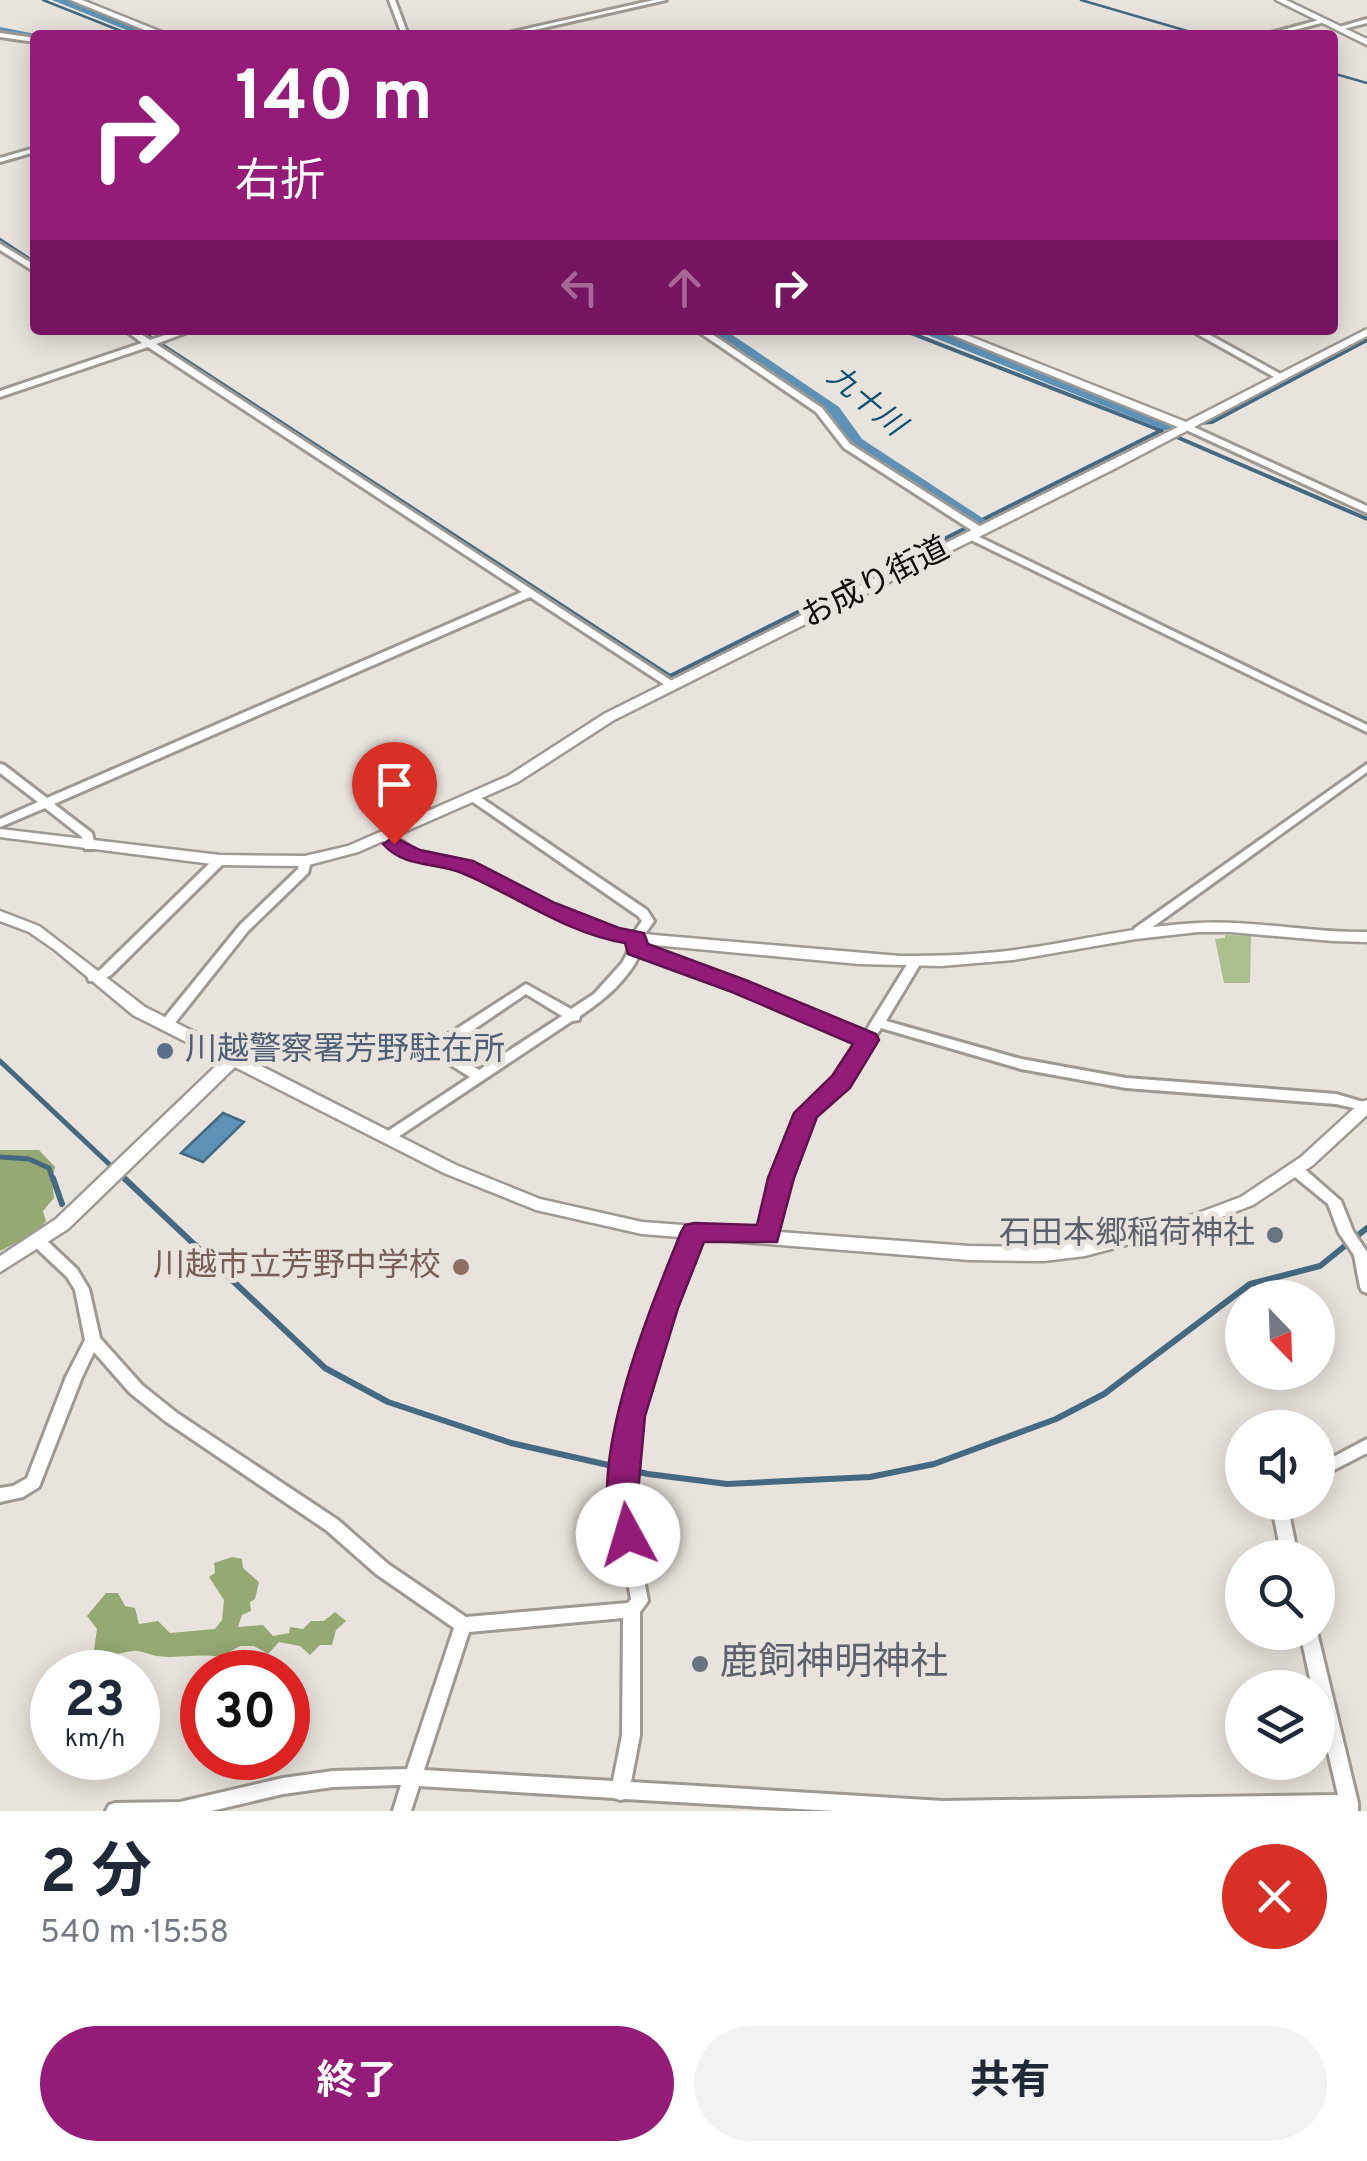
<!DOCTYPE html>
<html lang="ja">
<head>
<meta charset="utf-8">
<style>
  :root { --surface:#fff; --page:#f2f2f3; --text:#1f2937; --muted:#747a83; --accent:#941b77 }
  body { margin:0; font-family:Overpass,"Noto Sans JP",sans-serif; background:var(--page); color:var(--text); height:100vh; display:flex; flex-direction:column; font-size:38px; white-space:nowrap }
  * { box-sizing:border-box; margin:0 }
  p { font-size:32px; color:var(--muted) }
  .icon { flex:none; width:55px; height:55px; fill:none; stroke:currentColor; stroke-width:2; stroke-linecap:round; stroke-linejoin:round }
  .map { position:relative; height:1811px; overflow:hidden }
  .sheet { display:flex; flex-direction:column; background:var(--surface); flex:1 }
  .sheet>* { flex:none }
  .top-card { position:absolute; left:30px; top:30px; width:1308px; height:305px; border-radius:10px; box-shadow:0 5px 25px #0003; background:#941b77; color:#fff; overflow:hidden }
  .needle { width:65px; rotate:157deg }
  .tools { position:absolute; left:1225px; top:1280px; display:grid; gap:20px }
  .tools a { display:grid; place-items:center; width:110px; height:110px; border-radius:50%; background:var(--surface); box-shadow:0 5px 25px #0003; font-size:50px }
  .speed { position:absolute; left:30px; top:1650px; display:flex; gap:20px; font-size:50px; font-weight:700; text-align:center }
  .speed>* { display:grid; place-content:center; width:130px; height:130px; border-radius:50%; background:var(--surface); box-shadow:0 5px 25px #0003; line-height:1 }
  .speed small { font-size:25px; font-weight:400 }
  .speed .limit { border:15px solid #d22; background:#fff; color:#111 }
  .pin { position:absolute; display:grid; place-items:center; width:85px; height:85px; color:#fff; margin:-102px -42px; border-radius:50% 50% 50% 0; rotate:-45deg; box-shadow:0 0 10px #0007 }
  .pin .icon { rotate:45deg }
  .me { position:absolute; width:110px; margin:-55px; rotate:354deg; stroke-linejoin:round; filter:drop-shadow(0 0 8px #0008) }
  .turn { display:flex; align-items:center; gap:35px; height:210px; padding:0 40px; font-size:45px }
  .turn .icon { width:130px; height:130px; stroke-width:2.5 }
  .turn b { display:block; font-size:70px; line-height:85px }
  .lanes { display:flex; align-items:center; height:95px; padding:0 40px; background:#0003; justify-content:center; gap:50px; direction:ltr }
  .lanes .off { opacity:.35 }
  .round { display:grid; place-items:center; flex:none; width:105px; height:105px; border-radius:52px; background:var(--page) }
  .headline { display:flex; align-items:center; justify-content:space-between; height:170px; padding:0 40px }
  h1 { font-size:60px; font-weight:700; line-height:75px }
  .action { display:flex; gap:20px; margin-top:auto; padding:20px 40px }
  .action a { flex:1; height:115px; border-radius:60px; background:var(--accent); color:#fff; font-size:40px; font-weight:700; line-height:115px; text-align:center }
  .action a+a { background:var(--page); color:var(--text) }
  .map>svg:first-child { display:block }
</style>
</head>
<body>
<div class="map">
<svg width="1367" height="1811" viewBox="0 0 1367 1811">
  <rect width="100%" height="100%" fill="#e8e3dc"/>
  <!-- green -->
  <path fill="#abbe8d" d="M1225,935L1251,936L1250,983H1224L1215,939L1225,938Z"/>
  <!-- forest -->
  <path fill="#95a973" d="M0,1150H39L55,1167L52,1180L54,1198L43,1211L46,1221L37,1232L0,1251Z
    M232,1557L242,1559L243,1568L259,1582L255,1599L250,1602L251,1611L242,1615L238,1627L263,1625L273,1636L289,1633L290,1627L303,1629L311,1621H324L335,1612L346,1621L336,1630L332,1645H320L310,1655L300,1646L279,1642L268,1654L254,1646H240L220,1657C198,1653 179,1659 157,1656C149,1655 140,1650 133,1651C119,1653 107,1657 93,1657L97,1629L87,1616L106,1593H118L125,1606L135,1608L139,1624L158,1621L170,1633L215,1629L222,1620L224,1600L209,1577L215,1573L214,1563Z"/>
  <!-- water -->
  <path fill="#5d91b5" stroke="#456981" stroke-width="2.5" d="M223,1113L244,1122L203,1162L181,1153Z"/>
  <g fill="none" stroke-linecap="round" stroke-linejoin="round">
    <!-- stream-far3 -->
    <path stroke="#456981" stroke-width="2.5" d="M43,0L131,35
      M1081,0L1201,35
      M1332,73L1367,83
      M0,239L35,262"/>
    <!-- stream-far2 -->
    <path stroke="#456981" stroke-width="4" d="M139,330L670,676L1162,430
      M903,330L1162,431
      M1200,423L1212,422L1367,340
      M1172,435L1367,519"/>
    <!-- stream-far1 -->
    <path stroke="#456981" stroke-width="5" d="M0,1061L126,1180
      M0,1157L29,1159L49,1168L53,1180"/>
    <!-- stream -->
    <path stroke="#456981" stroke-width="6" d="M53,1178L62,1204
      M124,1178L325,1368L388,1402L511,1443L648,1474L727,1484L870,1477L934,1464L1056,1419L1104,1394L1250,1284L1320,1266L1367,1228"/>
    <!-- river -->
    <path fill="#5d91b5" fill-rule="evenodd" d="M52,0H73L161,35H139Z
      M0,27L41,35H35V42L0,37Z
      M702,330H725L839,407L862,439L987,521L976,528L968,526L848,447L825,415Z
      M915,330H943L1181,426L1178,430H1164Z"/>
    <!-- minor casing -->
    <g stroke="#9e9992" stroke-width="6">
      <path id="minor" d="M389,0H395L408,35H402Z
        M654,0H666L512,35H499Z
        M1323,19L1325,20V22L1275,35H1263Z
        M1367,19V23L1339,30L1336,28Z
        M0,33L35,38V42L0,37Z
        M35,148V152L0,162V158Z
        M0,244L35,265V272L0,250Z
        M125,330H135L150,340L180,330H193L156,344L678,685L676,687H668L530,597L54,804L92,833L95,846L93,849H85L82,837L45,808L0,827V819L38,802L0,773V764L4,765L47,798L522,592L148,347L0,397V391L142,343Z
        M696,330H706L822,408L850,444L984,529V533H976L844,448L816,412Z
        M1190,330H1201L1284,376L1276,378Z
        M1185,423L1367,506V513L1182,428L1180,426Z
        M971,533L1367,725V732L967,538L966,536Z
        M1367,764V772L1143,934H1135L1133,931L1135,928Z
        M474,793L647,910L654,921L642,938V946L745,983L864,1034L911,958L916,957L922,961L886,1021L1021,1059L1126,1078L1336,1094L1367,1103V1111L1336,1104L1126,1088L1021,1069L881,1028L846,1085L812,1115L788,1178L775,1235L773,1239L768,1240L763,1239L761,1235L774,1178L799,1113L836,1079L859,1042L735,989L640,954C627,981 604,1000 580,1016L579,1020L572,1021L392,1141H382L380,1138L382,1135L470,1077L430,1052L428,1049L430,1046L526,984L571,1009L594,994L622,963L630,948V938L642,921L638,916L470,800L468,797ZM526,994L562,1016L479,1070L445,1049Z
        M220,856L226,860L224,863L111,975L99,981H89L88,978L101,969L216,857Z
        M305,857L311,861L308,873L248,931L171,1028H161L159,1025L161,1022L240,925L298,869L299,861Z
        M1295,1164L1300,1165L1341,1201L1353,1231L1367,1252V1293L1362,1291L1360,1287L1354,1255L1339,1233L1328,1204L1290,1173L1288,1169L1290,1165Z
        M694,1227L699,1228L701,1232C667,1318 627,1407 630,1501C631,1535 643,1568 648,1601L640,1612V1735L631,1782L943,1801L1338,1795L1318,1709V1688H1312L1300,1632H1317L1358,1803V1811H835L625,1799L620,1800L614,1798L419,1786L411,1811H393L401,1785H398L333,1787L283,1794L211,1811H106L109,1805L115,1803L180,1802L283,1778L333,1771L407,1769L454,1628L376,1574L326,1530L165,1421L130,1393L94,1352L82,1377L39,1487L23,1497L0,1502V1488L13,1486L27,1478L66,1377L85,1340L75,1290L67,1277L34,1246L32,1242L34,1238L39,1237L44,1238L77,1269L89,1289L100,1338L142,1385L177,1413L338,1520L388,1564L466,1617L628,1603L631,1599C626,1566 614,1533 614,1500C613,1406 652,1317 687,1232L689,1228ZM623,1618L622,1735L613,1781L424,1770L469,1632Z
        M1367,1439V1453L1318,1478V1465Z
        M1271,1502H1287L1298,1558H1282Z"/>
    </g>
    <!-- tertiary casing -->
    <g stroke="#9e9992" stroke-width="5">
      <path id="tertiary" d="M71,0H82L169,35H157Z
        M1276,0H1286L1367,39V45Z
        M1367,329V336L1116,468L614,720L518,782L395,836L418,852L470,863L551,905L617,930L654,935L900,956C939,956 977,955 1015,950C1076,942 1136,926 1198,923C1255,920 1310,933 1367,932V942L1333,941L1230,932H1198L1136,939L1013,960L941,966L859,964L654,945L609,937L541,911L461,870L408,859L383,841L358,852L305,866L220,865L0,837V829L220,855L305,856L348,846L508,776L604,714L1178,427L940,330H954L1186,422Z
        M0,911L39,926L145,1007L456,1165L540,1199L642,1222L969,1246L1044,1247L1085,1242L1193,1215L1241,1197L1301,1157L1361,1102L1367,1100V1115L1313,1165L1253,1205L1203,1224L1085,1256L1044,1261L969,1260L642,1234L536,1210L444,1173L235,1067L68,1229L0,1272V1256L56,1219L222,1060L133,1015L55,950L29,932L0,921Z"/>
    </g>
    <!-- minor -->
    <use href="#minor" fill="#fff" fill-rule="evenodd"/>
    <!-- tertiary -->
    <use href="#tertiary" fill="#fff" fill-rule="evenodd"/>
  </g>
  <!-- route -->
  <path fill="#941b77" stroke="#60124d" stroke-width="2.5" d="M394,837L420,850L473,861L555,903L619,928L644,933L648,944L748,981L876,1034L879,1040L850,1088L817,1117L794,1178L777,1242H704L678,1308L645,1416L637,1504L643,1535L638,1544L628,1547L617,1544C581,1471 652,1304 681,1232L685,1225L694,1223L757,1225L768,1178L794,1113L832,1076L853,1044L732,992L628,954L625,943C565,933 516,895 462,873C435,862 404,868 383,844Z"/>
  <!-- markers -->
  <circle fill="#5c6f8a" stroke="#e8e3dc" stroke-width="4" cx="165" cy="1051" r="10"/>
  <g fill="#6b7280" stroke="#e8e3dc" stroke-width="4">
    <circle cx="1275" cy="1235" r="10"/>
    <circle cx="700" cy="1664" r="10"/>
  </g>
  <circle fill="#8d6e63" stroke="#e8e3dc" stroke-width="4" cx="461" cy="1267" r="10"/>
  <g text-anchor="middle" dominant-baseline="central" stroke-width="10" stroke-linejoin="round" paint-order="stroke">
    <!-- far-water labels -->
    <g font-size="30" font-style="italic" fill="#105075" stroke="#e8e3dc">
      <text transform="translate(865 402) rotate(40)">九十川</text>
    </g>
    <!-- street labels -->
    <g font-size="32" fill="#0d0c09" stroke="#e8e3dc">
      <text transform="translate(876 584) rotate(-27)">お成り街道</text>
    </g>
    <!-- service labels -->
    <g font-size="32" fill="#4e5e75" stroke="#e8e3dc" text-anchor="start">
      <text x="185" y="1051">川越警察署芳野駐在所</text>
    </g>
    <!-- worship labels -->
    <g font-size="32" fill="#5b616d" stroke="#e8e3dc" text-anchor="end">
      <text x="1255" y="1235">石田本郷稲荷神社</text>
    </g>
    <!-- education labels -->
    <g font-size="32" fill="#785e54" stroke="#e8e3dc" text-anchor="end">
      <text x="441" y="1267">川越市立芳野中学校</text>
    </g>
    <!-- near-worship labels -->
    <g font-size="38" fill="#5b616d" stroke="#e8e3dc" text-anchor="start">
      <text x="720" y="1664">鹿飼神明神社</text>
    </g>
  </g>
</svg>
<div class="tools">
<a><svg class="needle" viewBox="-14 -14 28 28"><path d="M0-13l5 13h-10z" fill="#e53935"/><path d="M0 13l5-13h-10z" fill="#747a83"/></svg></a>
<a><svg class="icon" aria-label="sound" viewBox="0 0 24 24"><path d="M4 9h4l5-4v14l-5-4H4zM17 9q2 3 0 6"/></svg></a>
<a><svg class="icon" aria-label="search" viewBox="0 0 24 24"><circle cx="10" cy="10" r="6"/><path d="M15 15l6 6"/></svg></a>
<a><svg class="icon" aria-label="layers" viewBox="0 0 24 24"><path d="M12 4l9 5-9 5-9-5zM3 14l9 5 9-5"/></svg></a>
</div>
<div class="speed"><div>23<small>km/h</small></div><div class="limit">30</div></div>
<div class="pin" style="left:394px;top:844px;background:#d93025"><svg class="icon" aria-label="arrive" viewBox="0 0 24 24"><path d="M6 21V4h12l-3 4 3 4H6"/></svg></div>
<svg class="me" style="left:628px;top:1535px" viewBox="-20 -20 40 40"><circle r="19" fill="#fff"/><path d="M0-13L10 11 0 6-10 11z" fill="#941b77"/></svg>
<div class="top-card">
<div class="turn"><svg class="icon" aria-label="right" viewBox="0 0 24 24"><path d="M7 20v-9h11M14 6l5 5-5 5"/></svg><div><b>140 m</b>右折</div></div>
<div class="lanes"><svg class="icon off" aria-label="left" viewBox="0 0 24 24"><path d="M17 20v-9H6M10 6l-5 5 5 5"/></svg><svg class="icon off" aria-label="ahead" viewBox="0 0 24 24"><path d="M12 20V5M6 11l6-6 6 6"/></svg><svg class="icon" aria-label="right" viewBox="0 0 24 24"><path d="M7 20v-9h11M14 6l5 5-5 5"/></svg></div>
</div>
</div>
<section class="sheet">
<div class="headline"><div><h1>2 分</h1><p>540 m · 15:58</p></div><a class="round" style="background:#d93025;color:#fff"><svg class="icon" aria-label="close" viewBox="0 0 24 24"><path d="M6 6l12 12M18 6L6 18"/></svg></a></div>
<div class="action"><a>終了</a><a>共有</a></div>
</section>
</body>
</html>
